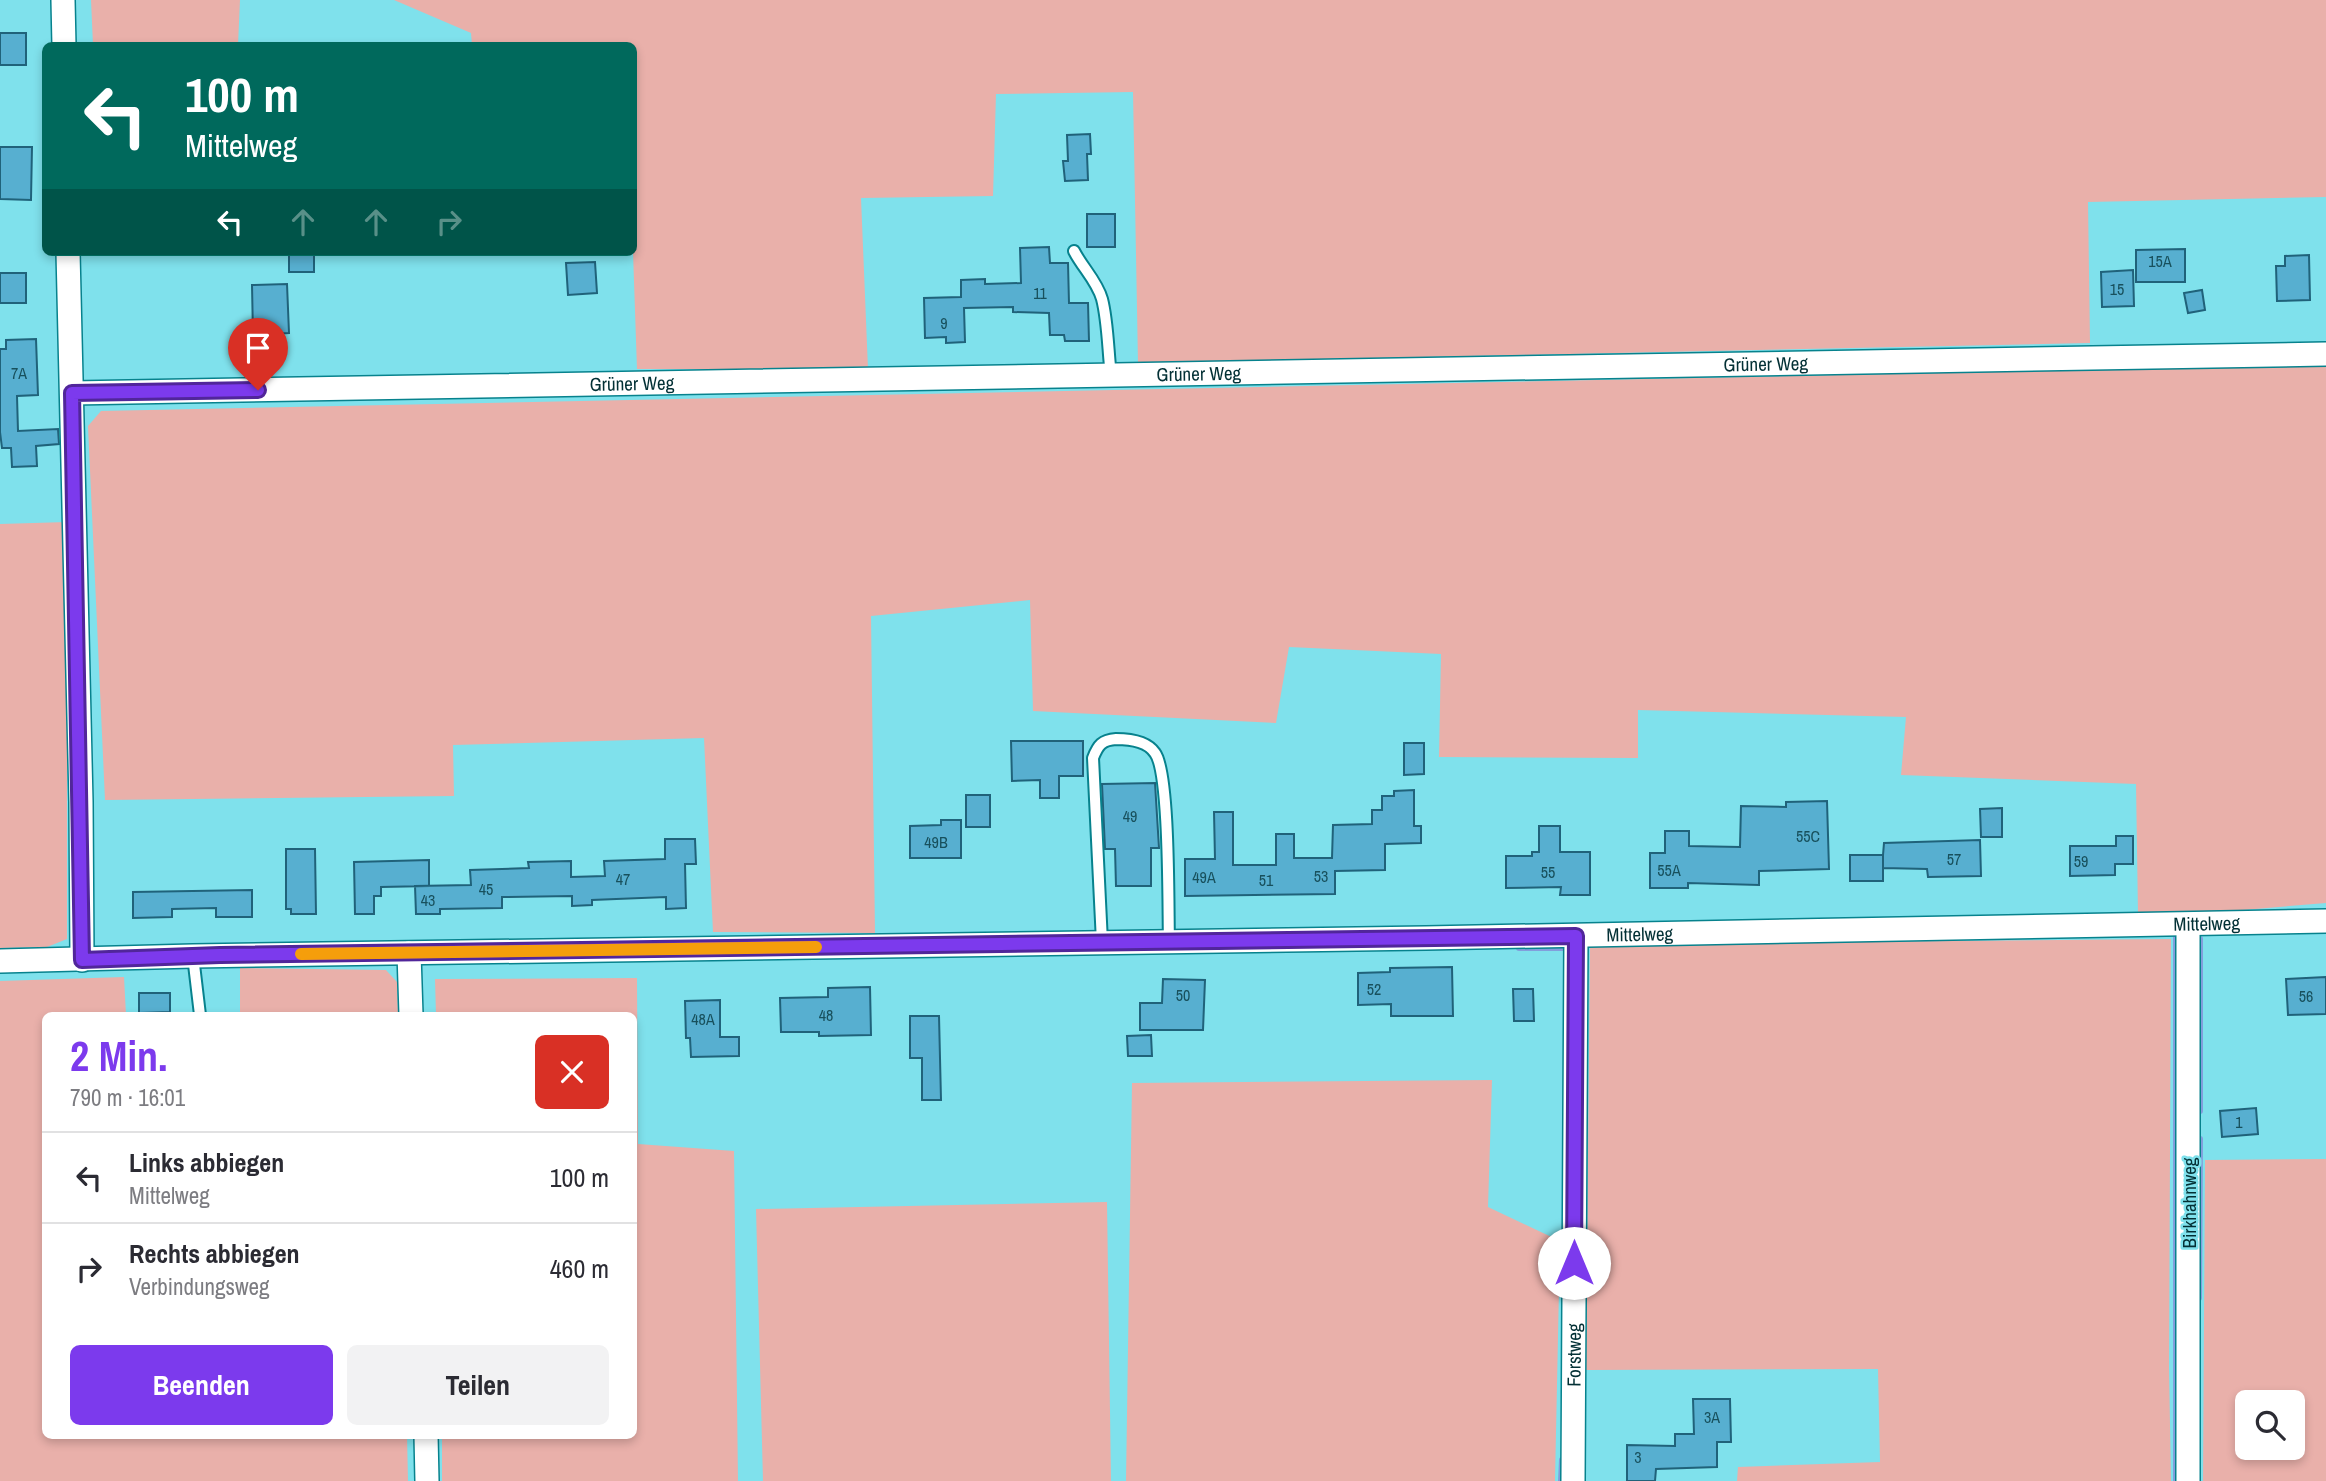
<!DOCTYPE html>
<html lang="de">
<head>
<meta charset="utf-8">
<style>
  :root { --surface:#fff; --page:#f2f2f3; --text:#2b2b33; --muted:#7c7c81; --line:#e1e1e2; --accent:#7c3aed }
  body { margin:0; font-family:"Archivo Narrow",sans-serif; background:var(--page); color:var(--text); height:100vh; display:flex; flex-direction:column; font-size:26px; white-space:nowrap }
  * { box-sizing:border-box; margin:0 }
  p { font-size:23px; color:var(--muted) }
  .icon { flex:none; width:38px; height:38px; fill:none; stroke:currentColor; stroke-width:2; stroke-linecap:round; stroke-linejoin:round }
  .map { position:relative; flex:1; overflow:hidden }
  .panel { position:absolute; left:42px; top:1012px; width:595px; height:427px; display:flex; flex-direction:column; background:var(--surface); border-radius:10px; box-shadow:0 4px 10px #0003 }
  .panel>* { flex:none }
  .banner { position:absolute; left:42px; top:42px; width:595px; height:214px; border-radius:10px; box-shadow:0 4px 10px #0003; background:#00695c; color:#fff; overflow:hidden }
  .buttons { position:absolute; left:2235px; top:1390px; display:grid; gap:14px }
  .buttons a { display:grid; place-items:center; width:70px; height:70px; border-radius:10px; background:var(--surface); box-shadow:0 4px 10px #0003; font-size:35px }
  .pin { position:absolute; display:grid; place-items:center; width:60px; height:60px; color:#fff; margin:-72px -30px; border-radius:50% 50% 50% 0; rotate:-45deg; box-shadow:0 0 7px #0007 }
  .pin .icon { rotate:45deg }
  .me { position:absolute; width:77px; margin:-38px; rotate:0deg; stroke-linejoin:round; filter:drop-shadow(0 0 5px #0008) }
  .turn { display:flex; align-items:center; gap:24px; height:147px; padding:0 28px; font-size:32px }
  .turn .icon { width:91px; height:91px; stroke-width:2.5 }
  .turn b { display:block; font-size:49px; line-height:60px }
  .lanes { display:flex; align-items:center; height:66px; padding:0 28px; background:#0003; justify-content:center; gap:35px; direction:ltr }
  .lanes .off { opacity:.35 }
  .round { display:grid; place-items:center; flex:none; width:74px; height:74px; border-radius:10px; background:var(--page) }
  .headline { display:flex; align-items:center; justify-content:space-between; height:119px; padding:0 28px }
  h1 { font-size:42px; font-weight:700; line-height:52px; color:var(--accent) }
  .cta { display:flex; gap:14px; margin-top:auto; padding:14px 28px }
  .cta a { flex:1; height:80px; border-radius:10px; background:var(--accent); color:#fff; font-size:28px; font-weight:700; line-height:80px; text-align:center }
  .cta a+a { background:var(--page); color:var(--text) }
  ul { padding:0; list-style:none }
  li { display:flex; align-items:center; gap:21px; height:91px; padding:0 28px; border-top:2px solid var(--line) }
  li div { flex:1 }
  li b { display:block; font-size:26px }
  li em { font-style:normal }
  .map>svg:first-child { display:block }
</style>
</head>
<body>
<div class="map">
<svg width="2326" height="1481" viewBox="0 0 2326 1481">
  <rect width="100%" height="100%" fill="#7fe1ec"/>
  <!-- green -->
  <path fill="#e9b0aa" fill-rule="evenodd" d="M91,0H240L238,45H93Z
    M394,0H2326V197L2088,202L2090,343L1138,363L1133,92L996,94L993,196L861,198L868,369H637L633,252L634,46L472,45L471,33Z
    M2326,365V903L2207,913L2138,914L2136,784L1901,775L1906,717L1638,710V758L1439,757L1441,654L1289,647L1276,723L1033,711L1030,600L871,616L875,933L713,932L704,738L453,745L454,796L105,800L88,426L101,411Z
    M67,522V939L47,947L0,948V524Z
    M2171,939L2169,1368L2171,1481H1737L1738,1467L1880,1462L1878,1369L1586,1370L1590,944Z
    M240,968L386,970L397,982L398,1015H240Z
    M124,977L126,1015H46V1435H407L408,1481H0V981Z
    M637,978L638,1144L734,1151L738,1481H442V1435H634V1015H436L435,979Z
    M1492,1080L1488,1207L1560,1241L1555,1481H1126L1132,1083Z
    M2326,1159V1481H2203L2205,1160ZM2247,1402H2292V1447H2247Z
    M1107,1202L1111,1481H763L756,1209Z"/>
  <g fill="none" stroke-linecap="round" stroke-linejoin="round">
    <!-- stream -->
    <path stroke="#829edc" stroke-width="6" d="M2200,939V1111
      M1519,948H1568
      M2199,1298L2200,1139
      M1561,1481L1562,1460
      M2176,1481V935"/>
  </g>
  <!-- building -->
  <path fill="#57afd0" stroke="#20627a" stroke-width="2" d="M0,33H26V65H0Z
    M1090,134L1091,154H1087L1088,180L1065,181L1063,161H1068L1067,135Z
    M0,147H32L31,200L0,199Z
    M1087,214H1115V247H1087Z
    M1049,247L1050,263H1068L1069,303H1088L1089,341H1065L1064,335H1050L1049,313L1013,312V307L964,308L965,342L946,343V337L925,338L924,298L961,297V280L985,279V284L1021,283L1020,248Z
    M2185,249V282H2136V250Z
    M289,252H314V272H289Z
    M2309,255L2310,300L2277,301L2276,266H2285V256Z
    M595,262L597,293L568,295L566,263Z
    M2133,270L2134,306L2102,307L2101,272Z
    M0,273H26V303H0Z
    M287,284L289,333L253,335L252,285Z
    M2202,290L2205,310L2188,313L2184,293Z
    M36,339L38,395L17,396L18,431L58,429L59,444L36,446L37,466L12,467L11,448H2L0,432V349H6V340Z
    M1011,741H1083V776H1059V798H1040V780L1012,781Z
    M1404,743H1424V774L1404,775Z
    M1155,783L1159,848H1151V886H1116L1115,849H1105L1102,784Z
    M1414,790V826H1421V843L1385,844V870L1335,871V894L1185,896V859H1215L1214,812H1233V865H1276V834H1294V858H1332L1333,825L1372,824V810H1382V796H1394V791Z
    M966,795H990V827H966Z
    M1827,801L1829,869L1759,871V885L1688,883V888H1650V853H1665V831H1689V846L1740,847L1741,806L1786,807V802Z
    M2002,808V837H1981L1980,809Z
    M941,820H961V858H910V826L941,825Z
    M1539,826H1560V852H1590V895H1560L1561,887L1506,888V856H1532V852H1539Z
    M2116,836H2133V864H2115V875L2070,876V846H2116Z
    M665,839H695L696,864H685L686,908L666,909V897L592,900V905L572,906V896L502,897V908L440,909V914H416L415,886L471,885L470,870L529,868L528,862L571,861V877L605,876L604,861L665,859Z
    M1980,840L1981,876L1928,877L1927,869L1883,868V856V881H1850V855H1883L1884,843Z
    M286,849H315L316,914H291V909H286Z
    M429,860V886L381,887V896H374V914H355L354,862Z
    M252,890V917H216V908L172,909V917L133,918V892Z
    M1452,967L1453,1016H1391V1004L1358,1005V973L1390,972V968Z
    M2326,977V1014L2288,1015L2286,979Z
    M1163,979L1205,980L1203,1030H1140V1003H1162Z
    M870,987L871,1035L819,1036V1032H781L780,998L828,997V988Z
    M1513,989H1533L1534,1021H1514Z
    M139,993H170V1012L139,1013Z
    M720,1000V1037H739V1056L691,1057L690,1038H686L685,1001Z
    M910,1016H939L941,1100H922V1058H910Z
    M1151,1035L1152,1056H1128L1127,1036Z
    M2256,1108L2258,1134L2222,1137L2220,1111Z
    M1693,1399H1730L1731,1442H1717V1467L1656,1469L1655,1481H1627V1445L1675,1446V1434H1694Z"/>
  <g fill="none" stroke-linecap="round" stroke-linejoin="round">
    <!-- service casing -->
    <g stroke="#07828d" stroke-width="14">
      <path id="service" d="M1074,251C1082,267 1097,281 1102,299C1108,322 1108,352 1111,376
        M1102,942L1093,758C1098,745 1102,740 1116,739C1129,739 1147,741 1155,753C1170,773 1168,909 1169,942
        M193,956L200,1015"/>
    </g>
    <!-- minor casing -->
    <g stroke="#07828d" stroke-width="26">
      <g id="minor">
        <path d="M63,0L64,46"/>
        <path d="M68,252L81,802L82,960"/>
        <path id="s1" d="M72,393L2326,354"/>
        <path d="M409,953L411,1015"/>
        <path id="s2" d="M0,961L193,956L1426,938L2326,921"/>
        <path d="M426,1435L427,1481"/>
        <path id="s3" d="M1573,1481L1576,936"/>
        <path d="M2188,1481V925"/>
      </g>
    </g>
    <!-- service -->
    <use href="#service" stroke="#fff" stroke-width="10"/>
    <!-- minor -->
    <use href="#minor" stroke="#fff" stroke-width="23"/>
  </g>
  <g fill="none" stroke-linecap="round" stroke-linejoin="round">
    <!-- route casing -->
    <g stroke="#51269a" stroke-width="18">
      <path id="route" d="M258,390L72,393L82,960L220,955L1576,936L1574,1263"/>
    </g>
    <!-- route -->
    <use href="#route" stroke="#7c3aed" stroke-width="12"/>
    <!-- slow -->
    <path stroke="#f59e0b" stroke-width="12" d="M301,954L816,947"/>
  </g>
  <g text-anchor="middle" dominant-baseline="central" stroke-width="5" stroke-linejoin="round" paint-order="stroke">
    <!-- number labels -->
    <g font-size="16" fill="#18505c">
      <text x="2160" y="261">15A</text>
      <text x="2117" y="289">15</text>
      <text x="1040" y="293">11</text>
      <text x="944" y="323">9</text>
      <text x="19" y="373">7A</text>
      <text x="1130" y="816">49</text>
      <text x="1808" y="836">55C</text>
      <text x="936" y="842">49B</text>
      <text x="1954" y="859">57</text>
      <text x="2081" y="861">59</text>
      <text x="1669" y="870">55A</text>
      <text x="1548" y="872">55</text>
      <text x="1321" y="876">53</text>
      <text x="1204" y="877">49A</text>
      <text x="623" y="879">47</text>
      <text x="1266" y="880">51</text>
      <text x="486" y="889">45</text>
      <text x="428" y="900">43</text>
      <text x="1374" y="989">52</text>
      <text x="1183" y="995">50</text>
      <text x="2306" y="996">56</text>
      <text x="826" y="1015">48</text>
      <text x="703" y="1019">48A</text>
      <text x="2239" y="1122">1</text>
      <text x="1712" y="1417">3A</text>
      <text x="1638" y="1457">3</text>
    </g>
    <!-- street labels -->
    <g font-size="19" fill="#033035" stroke="#7fe1ec">
      <text stroke="none"><textPath href="#s1" startOffset="1694">Grüner Weg</textPath></text>
      <text stroke="none"><textPath href="#s1" startOffset="1127">Grüner Weg</textPath></text>
      <text stroke="none"><textPath href="#s1" startOffset="560">Grüner Weg</textPath></text>
      <text stroke="none"><textPath href="#s2" startOffset="2207">Mittelweg</textPath></text>
      <text stroke="none"><textPath href="#s2" startOffset="1640">Mittelweg</textPath></text>
      <text transform="translate(2189 1203) rotate(-90)">Birkhahnweg</text>
      <text stroke="none"><textPath href="#s3" startOffset="126">Forstweg</textPath></text>
    </g>
  </g>
</svg>
<div class="buttons">
<a><svg class="icon" aria-label="search" viewBox="0 0 24 24"><circle cx="10" cy="10" r="6"/><path d="M15 15l6 6"/></svg></a>
</div>
<div class="pin" style="left:258px;top:390px;background:#d93025"><svg class="icon" aria-label="arrive" viewBox="0 0 24 24"><path d="M6 21V4h12l-3 4 3 4H6"/></svg></div>
<svg class="me" style="left:1574px;top:1263px" viewBox="-20 -20 40 40"><circle r="19" fill="#fff"/><path d="M0-13L10 11 0 6-10 11z" fill="#7c3aed"/></svg>
<div class="banner">
<div class="turn"><svg class="icon" aria-label="left" viewBox="0 0 24 24"><path d="M17 20v-9H6M10 6l-5 5 5 5"/></svg><div><b>100 m</b>Mittelweg</div></div>
<div class="lanes"><svg class="icon" aria-label="left" viewBox="0 0 24 24"><path d="M17 20v-9H6M10 6l-5 5 5 5"/></svg><svg class="icon off" aria-label="ahead" viewBox="0 0 24 24"><path d="M12 20V5M6 11l6-6 6 6"/></svg><svg class="icon off" aria-label="ahead" viewBox="0 0 24 24"><path d="M12 20V5M6 11l6-6 6 6"/></svg><svg class="icon off" aria-label="right" viewBox="0 0 24 24"><path d="M7 20v-9h11M14 6l5 5-5 5"/></svg></div>
</div>
<section class="panel">
<div class="headline"><div><h1>2 Min.</h1><p>790 m · 16:01</p></div><a class="round" style="background:#d93025;color:#fff"><svg class="icon" aria-label="close" viewBox="0 0 24 24"><path d="M6 6l12 12M18 6L6 18"/></svg></a></div>
<ul>
<li><svg class="icon" aria-label="left" viewBox="0 0 24 24"><path d="M17 20v-9H6M10 6l-5 5 5 5"/></svg><div><b>Links abbiegen</b><p>Mittelweg</p></div><em>100 m</em></li>
<li><svg class="icon" aria-label="right" viewBox="0 0 24 24"><path d="M7 20v-9h11M14 6l5 5-5 5"/></svg><div><b>Rechts abbiegen</b><p>Verbindungsweg</p></div><em>460 m</em></li>
</ul>
<div class="cta"><a>Beenden</a><a>Teilen</a></div>
</section>
</div>
</body>
</html>
